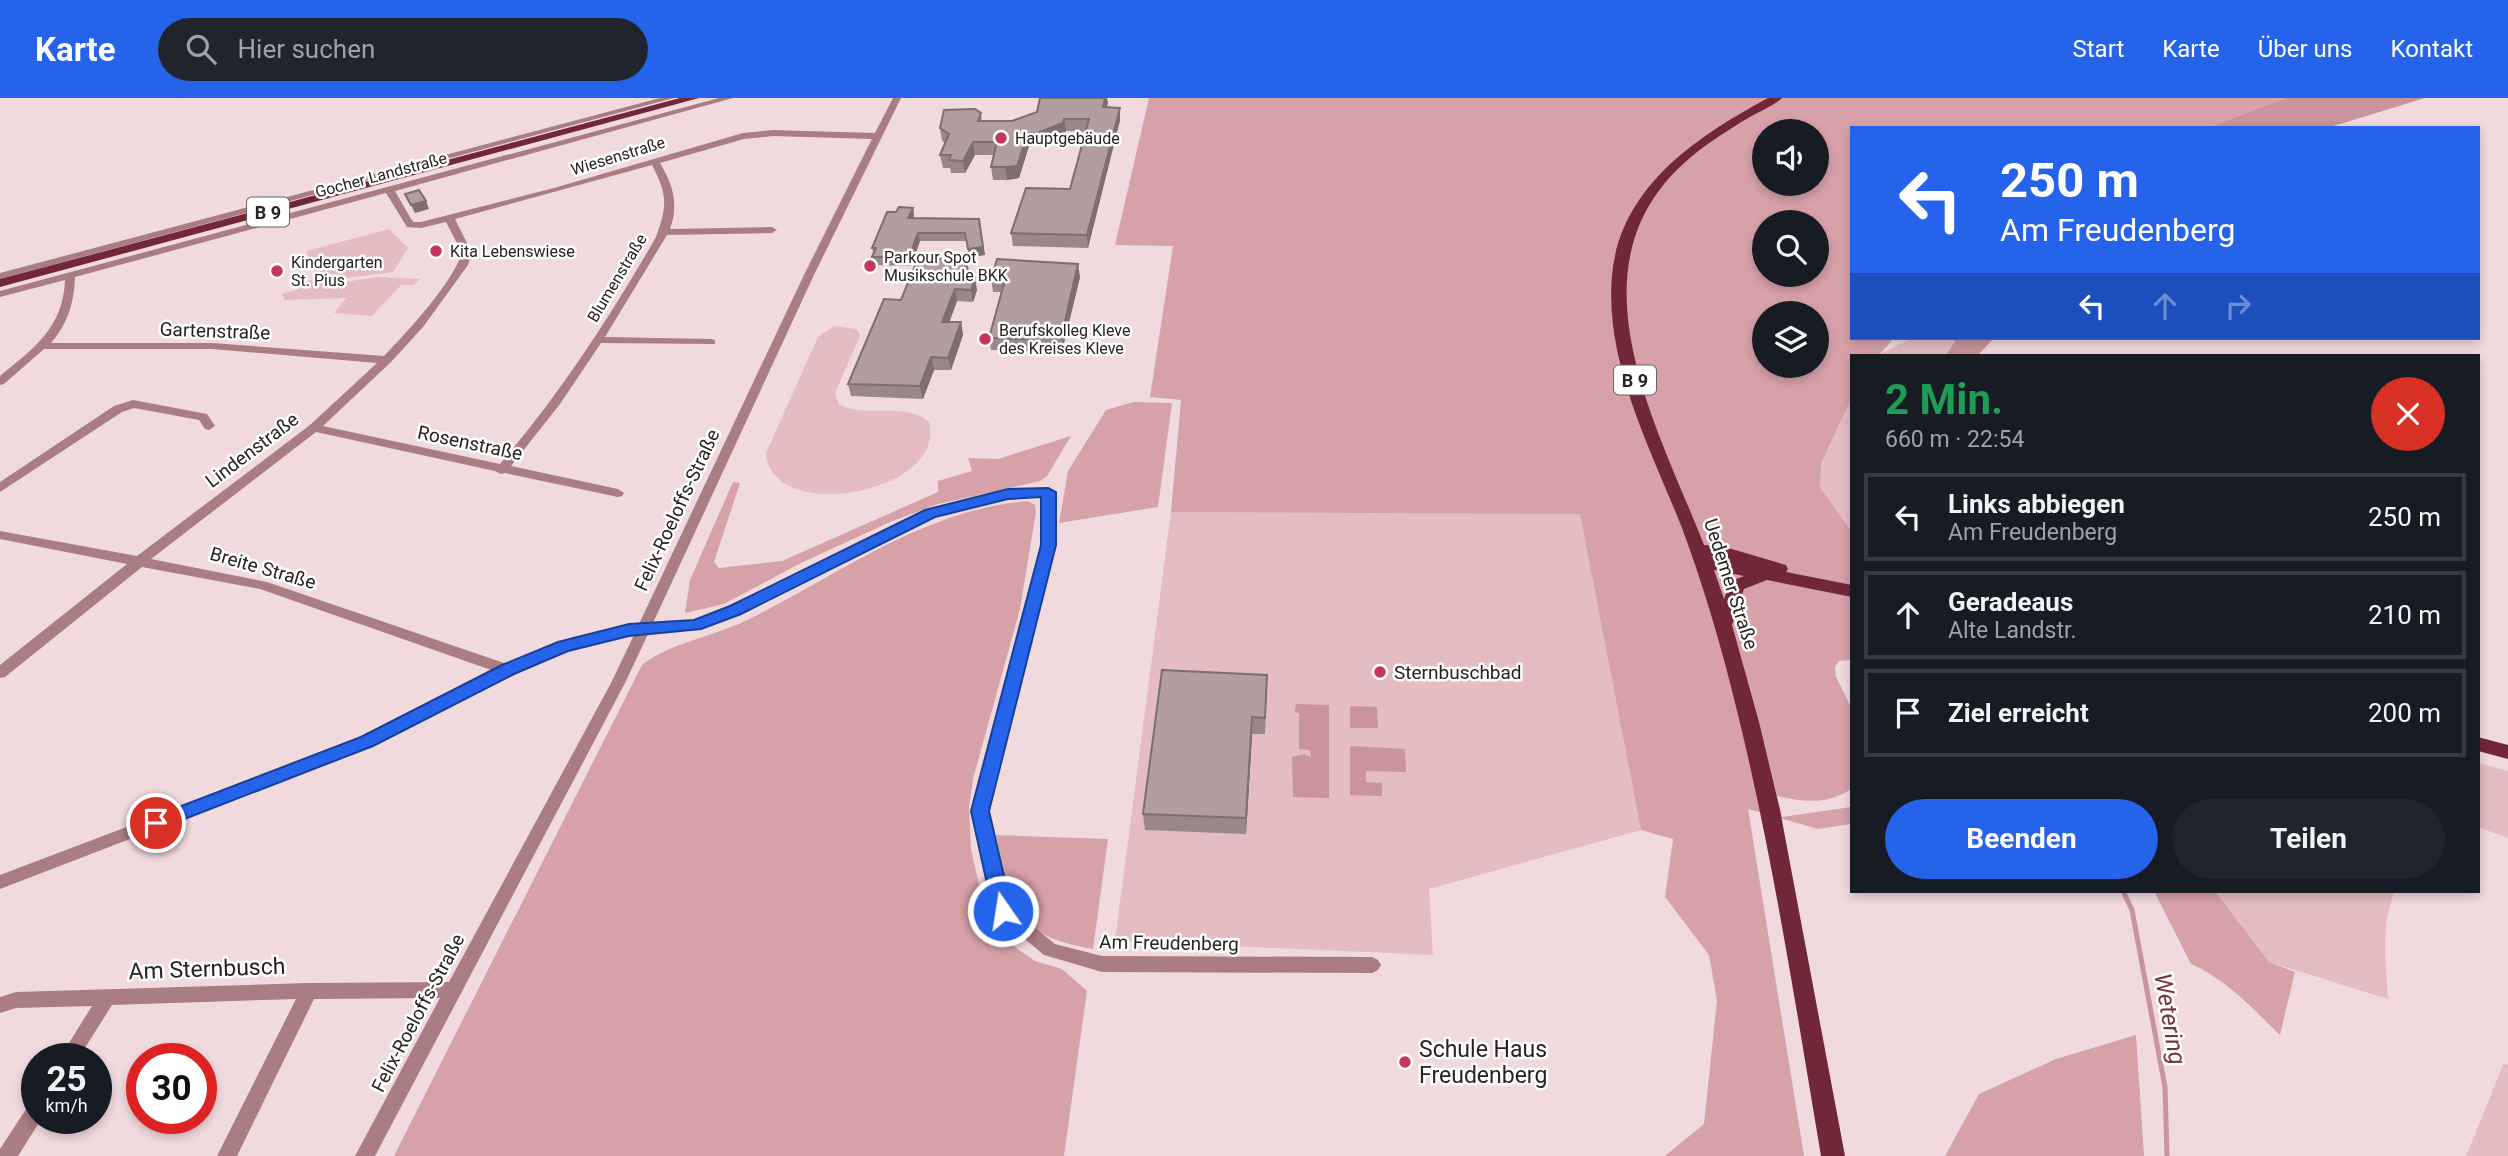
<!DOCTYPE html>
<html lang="de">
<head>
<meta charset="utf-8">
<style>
  :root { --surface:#171b24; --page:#20242c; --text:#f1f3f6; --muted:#9ea1a6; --line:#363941; --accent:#2563eb }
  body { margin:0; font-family:Roboto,sans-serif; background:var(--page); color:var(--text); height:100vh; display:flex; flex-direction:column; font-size:26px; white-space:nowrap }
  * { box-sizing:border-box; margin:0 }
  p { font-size:23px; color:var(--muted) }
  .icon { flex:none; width:38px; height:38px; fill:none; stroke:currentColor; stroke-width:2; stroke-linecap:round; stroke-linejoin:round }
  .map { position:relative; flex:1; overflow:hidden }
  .drawer { position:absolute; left:1850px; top:256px; width:630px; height:539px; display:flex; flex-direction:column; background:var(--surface); border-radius:0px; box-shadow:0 4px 10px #0003 }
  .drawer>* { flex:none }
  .banner { position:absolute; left:1850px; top:28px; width:630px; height:214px; border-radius:0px; box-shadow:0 4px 10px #0003; background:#2563eb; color:#fff; overflow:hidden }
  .tools { position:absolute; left:1752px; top:21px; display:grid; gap:14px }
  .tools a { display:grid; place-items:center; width:77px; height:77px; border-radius:50%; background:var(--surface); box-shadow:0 4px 10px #0003; font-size:35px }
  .speed { position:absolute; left:21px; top:945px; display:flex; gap:14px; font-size:35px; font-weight:700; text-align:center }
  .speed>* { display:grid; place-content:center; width:91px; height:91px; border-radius:50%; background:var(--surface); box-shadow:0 4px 10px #0003; line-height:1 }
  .speed small { font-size:18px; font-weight:400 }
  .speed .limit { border:10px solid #d22; background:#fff; color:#111 }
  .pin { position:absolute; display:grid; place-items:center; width:60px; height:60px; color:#fff; margin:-30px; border:4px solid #fff; border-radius:50%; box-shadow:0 2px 7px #0007 }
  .me { position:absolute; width:77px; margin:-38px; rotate:347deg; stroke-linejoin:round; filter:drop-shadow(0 0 5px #0008) }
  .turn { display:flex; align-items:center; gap:24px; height:147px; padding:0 35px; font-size:32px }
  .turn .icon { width:91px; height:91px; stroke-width:2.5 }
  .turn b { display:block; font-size:49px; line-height:60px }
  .lanes { display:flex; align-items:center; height:66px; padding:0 35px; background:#0003; justify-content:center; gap:35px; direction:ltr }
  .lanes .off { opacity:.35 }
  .round { display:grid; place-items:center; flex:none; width:74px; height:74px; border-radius:37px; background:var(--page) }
  .head { display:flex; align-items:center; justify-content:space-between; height:119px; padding:0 35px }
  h1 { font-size:42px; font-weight:700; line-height:52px; color:#1e9e55 }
  .action { display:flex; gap:14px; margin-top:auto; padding:14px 35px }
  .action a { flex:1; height:80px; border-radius:42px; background:var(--accent); color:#fff; font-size:28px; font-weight:700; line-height:80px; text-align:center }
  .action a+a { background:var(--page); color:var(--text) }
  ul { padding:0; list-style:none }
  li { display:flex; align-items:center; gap:21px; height:88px; margin:0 14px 10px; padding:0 21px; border:4px solid var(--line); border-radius:0px }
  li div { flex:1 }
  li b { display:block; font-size:26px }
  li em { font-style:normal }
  header { display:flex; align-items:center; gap:42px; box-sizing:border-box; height:98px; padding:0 35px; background:var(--accent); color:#fff }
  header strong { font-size:33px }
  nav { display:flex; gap:38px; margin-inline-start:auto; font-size:24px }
  .search { width:490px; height:63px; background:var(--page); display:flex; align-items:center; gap:18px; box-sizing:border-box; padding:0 24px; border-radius:38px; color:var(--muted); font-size:26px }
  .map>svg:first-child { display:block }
</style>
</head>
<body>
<header>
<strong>Karte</strong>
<div class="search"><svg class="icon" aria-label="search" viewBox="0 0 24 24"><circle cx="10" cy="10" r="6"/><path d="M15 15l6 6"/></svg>Hier suchen</div>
<nav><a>Start</a><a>Karte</a><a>Über uns</a><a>Kontakt</a></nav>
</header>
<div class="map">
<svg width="2508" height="1058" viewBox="0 0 2508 1058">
  <rect width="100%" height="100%" fill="#f1dadd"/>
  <!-- green -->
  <path fill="#e5bcc1" d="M389,131L408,150L393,174L340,181L310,172L307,153Z
    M377,179L420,181L414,187H401L372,218L334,215L346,200L285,202L282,196L309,188L307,183L319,180L338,185Z
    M834,228L857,231L860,238L835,295L839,306C866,322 903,302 929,324C948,395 771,428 766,355L818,239Z
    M1912,240H1957L1946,257H1879Z
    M1851,301V433L1820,389L1821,366Z
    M1171,414L1580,415L1641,732L1429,791L1433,857L1115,843Z
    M2478,665L2508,673V740L2478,729Z
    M2215,793H2414H2395C2380,828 2386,864 2388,901L2269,864Z
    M2504,965L2508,967V1058H2466Z"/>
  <!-- forest -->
  <path fill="#d7a1a8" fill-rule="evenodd" d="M1149,0H2285L2207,30H1852V240H1894L1879,257H1852L1851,301L1821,366L1820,389L1851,433V562L1839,563L1835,569L1836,579L1851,609V691C1828,707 1803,704 1777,698L1782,719L1851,709V726L1818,731L1748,711L1804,1058H1665L1704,1026L1717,902L1709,857L1665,799L1673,741L1641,732L1580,416L1171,414L1181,302L1150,299L1173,148L1115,147ZM1764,33H1816V86H1764ZM1764,124H1816V177H1764ZM1764,215H1816V268H1764Z
    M1134,304L1172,305L1158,409L1059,425L1068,373L1106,312Z
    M1071,338L1047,378L1040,383L938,406L890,424L801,465L724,506L685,515L690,482L733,384L740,385L714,464L719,470L782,463L938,394V383L972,373L968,360L998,361Z
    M1028,403L1035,407L1036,414L1020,511L973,681L969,709L971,751L984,809L1006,843L1035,863L1062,871L1087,893L1064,1058H394L642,567C669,545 712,539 745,523C838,478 921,412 1028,403Z
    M996,737L1108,741L1093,851C1014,838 1010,808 996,737Z
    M2154,793H2215L2269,864L2295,874L2280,937C2253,911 2226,881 2191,866Z
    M2136,937L2144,1058H1945L1979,996L2056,961Z"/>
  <!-- water -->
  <path fill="#c9949b" d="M2285,0H2425L2327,30H2207Z
    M1957,240H1994L1978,257H1946Z
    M1296,606L1329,607V700L1293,699L1292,659L1304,656L1311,659L1310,652L1299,651V615L1295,614Z
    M1350,608L1377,609L1378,630H1350Z
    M1350,648L1405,651L1406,674L1366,673V684L1382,685V698L1350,697Z"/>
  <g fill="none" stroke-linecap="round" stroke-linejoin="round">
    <!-- stream -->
    <path stroke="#c9949b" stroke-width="5" d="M2123,793L2132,812L2165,989L2167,1058"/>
    <!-- minor -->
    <path fill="#a97d82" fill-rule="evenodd" d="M660,0H674L0,181V175Z
      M719,0H733L395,93L411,121L414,124H421L554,90L743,35L773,32L875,35L893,0H901L813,179L653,525L694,522L730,509L926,412L1008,392L1052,391L1055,448L988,713L1010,809L1055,846L1102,858L1372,859L1378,862L1381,867L1378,872L1372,875L1102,874L1044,857L997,818L972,713L1041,448L1042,398L1008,400L935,418L740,515L695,532L648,536L625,585L375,1058H355L440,900L314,901L237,1058H217L296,901L112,907L78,961H59L92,908L16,910L0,915V899L16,894L309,885L449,884L611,585L634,537L568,552L513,576L372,648L0,791V777L362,640L494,573L260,491L142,469L5,579L0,580V567L127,466L0,441V433L137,458L310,327L377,265L212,251H44L4,286L0,287V278C34,250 63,230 65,182L0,199V193ZM773,38L872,41L803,179L639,526L559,544L507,566L267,484L151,461L316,334L495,373L501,376L505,375L618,399L622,398L624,395L618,391L511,368L560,306L601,245L715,246V242L711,241L605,239L667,137L772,135L777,132L772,129L670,131C679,106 673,87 660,65L744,41ZM652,67C668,97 667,109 656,139C611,218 559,297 500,366L323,328L391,264L423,229L468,167L472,155L455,121ZM386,95L407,129L421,130L446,124L462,155C451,187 408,233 384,258L212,245H51C68,225 74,205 75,179Z
      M133,302L207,316L215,328L209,332L205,331L199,322L134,310L122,314L0,394V384L114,308Z
      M37,1002V1020H42L18,1058H0V1051L30,1005Z"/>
    <!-- major -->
    <path fill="#722738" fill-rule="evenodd" d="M680,0H699L0,189V181Z
      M1768,0H1782C1773,8 1760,13 1750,19C1726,33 1701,49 1681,68C1568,174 1659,331 1704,447L1725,449L1786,467L1788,471L1786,474L1852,487V499L1767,482L1744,491L1732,527L1759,624L1780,712L1845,1058H1821C1793,892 1768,725 1724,562C1712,518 1698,473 1682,430C1650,349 1601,258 1613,169C1625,85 1700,37 1768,0ZM1714,472L1744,478L1731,483L1724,501Z
      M2478,639L2508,647V661L2478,653Z"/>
  </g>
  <!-- wall -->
  <path fill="#998789" d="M1040,0H1107V9L1120,22L1088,150L1013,148L1011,135L1070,91L1086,34L1066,33L1064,37L1038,48H1029L1019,80L1007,82H993L991,69L994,57H975L965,75H951L950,70H943L940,57L945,45L942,43L940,30L981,15L982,23H1012L1037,14Z
    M913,110L914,118L913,120L979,121L985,157L969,159L967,143H920L911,168L874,167L872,159L873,155L872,150L896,114Z
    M967,162L969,174L967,180L977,192L973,204L957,203L949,224H961L963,237L951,272H934L923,301L851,298L848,286L901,202Z
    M1080,179L1063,249L1034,248L1033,253L991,252L989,240L1002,194H993L991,181Z
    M1267,577L1265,636H1252L1246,736L1145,732L1143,716Z"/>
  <!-- shaded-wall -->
  <path fill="#7d6e6f" d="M1104,0H1107L1108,5L1104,22L1103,9Z
    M1120,10V22L1088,150L1087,137Z
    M1064,21L1066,33L1064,37L1038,48L1037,35Z
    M1028,35L1029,48L1019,80L1007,82L1005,69Z
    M973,44L975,57L965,75L963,63Z
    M426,103L429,111L415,115L411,107Z
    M913,110L914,118L910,128L908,120Z
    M979,121L985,157L969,159L968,151Z
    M918,135L920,143L911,168L909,159Z
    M967,162L969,174L962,192L960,180Z
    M1078,166L1080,179L1063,249L1062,236Z
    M975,180L977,192L973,204L971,192Z
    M955,191L957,203L945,236L942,224Z
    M961,224L963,237L951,272L948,260Z
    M1032,235L1034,248L1033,253L1031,241Z
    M931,259L934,272L923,301L920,288Z
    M1252,619V636L1246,736V720Z"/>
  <!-- building -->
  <path fill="#b29d9f" stroke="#7d6e6f" stroke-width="2" d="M1040,0H1105L1103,9L1120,10L1087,137L1011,135L1026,90L1070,91L1089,21H1064L1063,25L1037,35H1028L1017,68L1005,69H991L997,44H973L963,63L949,62L951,57H940L949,36L940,30L944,12L975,11L981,15L978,23H1012L1037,14Z
    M419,92L426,103L411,107L405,96Z
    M899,109L913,110L908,120L979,121L983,149L968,151L965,135H918L909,159H872L876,150H872L887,114H896Z
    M918,160L967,162L960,180H975L971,192L955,191L942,224H961L948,260L931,259L920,288L848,286L884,201L901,202Z
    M997,161L1078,166L1062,236L1032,235L1031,241L989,240L1005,182L991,181Z
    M1162,572L1267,577L1265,620L1252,619L1246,720L1143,716Z"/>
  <!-- route -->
  <path fill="#2563eb" stroke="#184099" stroke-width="2" d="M1048,390L1056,394V447L989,713L1012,813L1009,818H996L993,813L971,713L1041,447V399L1008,401L935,419L741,516L701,531L629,538L568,553L514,576L373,648L156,732L147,725L150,720L361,639L502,567L558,544L629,526L694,522L730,508L925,412L1008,391Z"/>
  <!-- markers -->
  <g fill="#c5365b" stroke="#fff" stroke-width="2.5">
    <circle cx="1001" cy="40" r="7"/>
    <circle cx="436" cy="153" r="7"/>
    <circle cx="870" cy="168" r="7"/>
    <circle cx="277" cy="173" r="7"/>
    <circle cx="985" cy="241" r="7"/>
    <circle cx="1380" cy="574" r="7"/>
    <circle cx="1405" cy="964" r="7"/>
  </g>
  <g text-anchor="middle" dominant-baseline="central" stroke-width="5" stroke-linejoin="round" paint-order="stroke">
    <!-- far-poi labels -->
    <g font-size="16" fill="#292122" stroke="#fff" text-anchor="start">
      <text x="1015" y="40">Hauptgebäude</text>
      <text x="450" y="153">Kita Lebenswiese</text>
      <text x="884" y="159">Parkour Spot<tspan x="884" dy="18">Musikschule BKK</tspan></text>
      <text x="291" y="164">Kindergarten<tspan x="291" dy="18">St. Pius</tspan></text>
      <text x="999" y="232">Berufskolleg Kleve<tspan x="999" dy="18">des Kreises Kleve</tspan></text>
    </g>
    <!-- far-street labels -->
    <g font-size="16" fill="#292122" stroke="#fff">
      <text transform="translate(618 58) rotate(-17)">Wiesenstraße</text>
      <text transform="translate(381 77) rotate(-15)">Gocher Landstraße</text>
      <text transform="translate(617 180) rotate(-59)">Blumenstraße</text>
    </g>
    <!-- shield labels -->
    <g fill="#fff" stroke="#696464" stroke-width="2">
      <rect x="247" y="99.5" width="42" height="29" rx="5"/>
      <rect x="1614" y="267.5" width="42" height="29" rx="5"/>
    </g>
    <g font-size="18" font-weight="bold" fill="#292122">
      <text x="268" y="114">B 9</text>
      <text x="1635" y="282">B 9</text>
    </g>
    <!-- street labels -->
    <g font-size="19" fill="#292122" stroke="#fff">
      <text transform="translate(215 233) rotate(2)">Gartenstraße</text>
      <text transform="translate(470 345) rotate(12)">Rosenstraße</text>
      <text transform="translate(252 352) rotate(-37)">Lindenstraße</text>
      <text transform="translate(677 412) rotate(-65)">Felix-Roeloffs-Straße</text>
      <text transform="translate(263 470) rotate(16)">Breite Straße</text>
      <text transform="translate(1731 486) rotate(72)">Uedemer Straße</text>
      <text transform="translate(1169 845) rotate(1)">Am Freudenberg</text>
      <text transform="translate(418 915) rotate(-62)">Felix-Roeloffs-Straße</text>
    </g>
    <!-- poi labels -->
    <g font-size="19" fill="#292122" stroke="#fff" text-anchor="start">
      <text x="1394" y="574">Sternbuschbad</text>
    </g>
    <!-- near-street labels -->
    <g font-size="23" fill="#292122" stroke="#fff">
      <text transform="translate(207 871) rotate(-2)">Am Sternbusch</text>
    </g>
    <!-- near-poi labels -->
    <g font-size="23" fill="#292122" stroke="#fff" text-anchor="start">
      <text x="1419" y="951">Schule Haus<tspan x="1419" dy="26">Freudenberg</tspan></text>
    </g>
    <!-- near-water labels -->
    <g font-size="24" font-style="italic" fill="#763340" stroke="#fff">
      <text transform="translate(2170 921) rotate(80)">Wetering</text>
    </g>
  </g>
</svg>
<div class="tools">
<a><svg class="icon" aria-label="sound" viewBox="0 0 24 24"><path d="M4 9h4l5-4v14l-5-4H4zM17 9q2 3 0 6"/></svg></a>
<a><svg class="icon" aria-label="search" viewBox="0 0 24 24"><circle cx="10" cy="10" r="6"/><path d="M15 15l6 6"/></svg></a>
<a><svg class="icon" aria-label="layers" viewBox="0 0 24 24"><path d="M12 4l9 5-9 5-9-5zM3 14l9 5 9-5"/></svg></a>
</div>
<div class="speed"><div>25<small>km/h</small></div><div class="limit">30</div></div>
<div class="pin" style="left:156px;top:725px;background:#d93025"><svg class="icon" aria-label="arrive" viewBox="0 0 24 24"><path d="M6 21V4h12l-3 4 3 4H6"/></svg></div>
<svg class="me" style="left:1003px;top:813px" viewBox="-20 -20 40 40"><circle r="17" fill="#2563eb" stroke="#fff" stroke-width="3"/><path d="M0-11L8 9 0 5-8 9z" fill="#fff"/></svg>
<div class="banner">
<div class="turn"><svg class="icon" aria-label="left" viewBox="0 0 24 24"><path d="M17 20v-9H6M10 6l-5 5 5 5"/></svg><div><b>250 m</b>Am Freudenberg</div></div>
<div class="lanes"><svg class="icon" aria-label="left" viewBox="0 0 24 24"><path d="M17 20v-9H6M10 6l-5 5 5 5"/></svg><svg class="icon off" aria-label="ahead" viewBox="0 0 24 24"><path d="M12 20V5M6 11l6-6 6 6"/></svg><svg class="icon off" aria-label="right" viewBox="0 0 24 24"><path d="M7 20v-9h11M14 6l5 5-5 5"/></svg></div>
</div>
<section class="drawer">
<div class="head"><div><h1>2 Min.</h1><p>660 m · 22:54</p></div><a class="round" style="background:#d93025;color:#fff"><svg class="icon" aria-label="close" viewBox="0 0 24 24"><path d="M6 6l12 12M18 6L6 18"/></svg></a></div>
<ul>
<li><svg class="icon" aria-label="left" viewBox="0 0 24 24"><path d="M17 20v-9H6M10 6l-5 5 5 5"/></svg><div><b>Links abbiegen</b><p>Am Freudenberg</p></div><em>250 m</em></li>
<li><svg class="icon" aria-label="ahead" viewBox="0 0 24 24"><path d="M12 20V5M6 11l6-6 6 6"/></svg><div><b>Geradeaus</b><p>Alte Landstr.</p></div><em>210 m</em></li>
<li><svg class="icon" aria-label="arrive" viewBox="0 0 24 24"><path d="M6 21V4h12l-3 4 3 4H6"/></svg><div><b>Ziel erreicht</b></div><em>200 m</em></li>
</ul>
<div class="action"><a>Beenden</a><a>Teilen</a></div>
</section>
</div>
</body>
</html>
